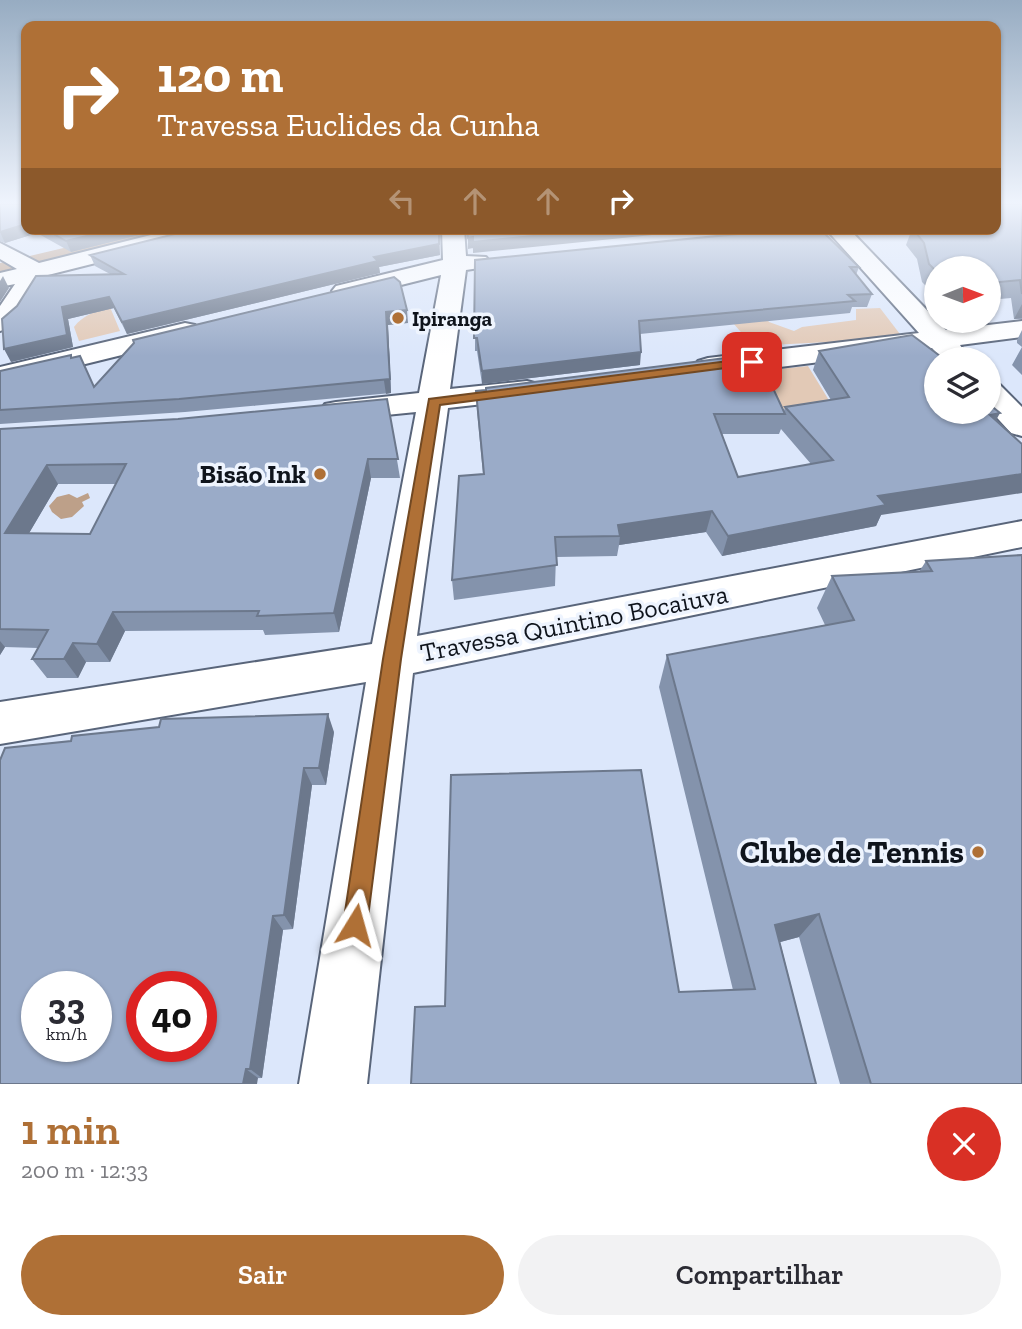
<!DOCTYPE html>
<html lang="pt">
<head>
<meta charset="utf-8">
<style>
  :root { --surface:#fff; --page:#f2f2f3; --text:#2b2b33; --muted:#7c7c81; --accent:#af7036 }
  body { margin:0; font-family:"Zilla Slab",serif; background:var(--page); color:var(--text); height:100vh; display:flex; flex-direction:column; font-size:26px; white-space:nowrap }
  * { box-sizing:border-box; margin:0 }
  p { font-size:23px; color:var(--muted) }
  .icon { flex:none; width:38px; height:38px; fill:none; stroke:currentColor; stroke-width:2; stroke-linecap:round; stroke-linejoin:round }
  .map { position:relative; height:1084px; overflow:hidden }
  .drawer { display:flex; flex-direction:column; background:var(--surface); flex:1 }
  .drawer>* { flex:none }
  .banner { position:absolute; left:21px; top:21px; width:980px; height:214px; border-radius:14px; box-shadow:0 2px 5px #0004; background:#af7036; color:#fff; overflow:hidden }
  .needle { width:46px; rotate:89deg }
  .fabs { position:absolute; left:924px; top:256px; display:grid; gap:14px }
  .fabs a { display:grid; place-items:center; width:77px; height:77px; border-radius:50%; background:var(--surface); box-shadow:0 2px 5px #0004; font-size:35px }
  .speed { position:absolute; left:21px; top:971px; display:flex; gap:14px; font-size:35px; font-weight:700; text-align:center }
  .speed>* { display:grid; place-content:center; width:91px; height:91px; border-radius:50%; background:var(--surface); box-shadow:0 2px 5px #0004; line-height:1 }
  .speed small { font-size:18px; font-weight:400 }
  .speed .limit { border:10px solid #d22; background:#fff; color:#111 }
  .pin { position:absolute; display:grid; place-items:center; width:60px; height:60px; color:#fff; margin:-30px; border-radius:14px; box-shadow:0 4px 10px #0006 }
  .me { position:absolute; width:77px; margin:-38px; rotate:8deg; stroke-linejoin:round; filter:drop-shadow(0 0 5px #0008) }
  .turn { display:flex; align-items:center; gap:24px; height:147px; padding:0 21px; font-size:32px }
  .turn .icon { width:91px; height:91px; stroke-width:2.5 }
  .turn b { display:block; font-size:49px; line-height:60px }
  .lanes { display:flex; align-items:center; height:66px; padding:0 21px; background:#0003; justify-content:center; gap:35px; direction:ltr }
  .lanes .off { opacity:.35 }
  .round { display:grid; place-items:center; flex:none; width:74px; height:74px; border-radius:37px; background:var(--page) }
  .summary { display:flex; align-items:center; justify-content:space-between; height:119px; padding:0 21px }
  h1 { font-size:42px; font-weight:600; line-height:52px; color:var(--accent) }
  .button { display:flex; gap:14px; margin-top:auto; padding:14px 21px }
  .button a { flex:1; height:80px; border-radius:42px; background:var(--accent); color:#fff; font-size:28px; font-weight:600; line-height:80px; text-align:center }
  .button a+a { background:var(--page); color:var(--text) }
  .map>svg:first-child { display:block }
</style>
</head>
<body>
<div class="map">
<svg width="1022" height="1084" viewBox="0 0 1022 1084">
  <rect width="100%" height="100%" fill="#dce7fb"/>
  <!-- green -->
  <path fill="#e2c9b6" d="M747,296L769,322L794,331L802,327L856,320V309L880,308L903,338L753,346L720,308Z
    M110,307L120,331L79,341L74,327C83,315 96,311 110,307Z
    M808,366L830,402L789,414L749,372Z"/>
  <!-- water -->
  <path fill="#bda089" d="M88,493L90,498L82,502L84,506L72,517L61,519L52,512L49,506L57,497L69,494L77,498Z"/>
  <g fill="none" stroke-linecap="round" stroke-linejoin="round">
    <!-- canal -->
    <path fill="#bda089" fill-rule="evenodd" d="M144,229H180L177,233L0,277V263Z"/>
    <!-- minor casing -->
    <g stroke="#59657a" stroke-width="4">
      <path id="minor" d="M175,229H214L211,234L44,276C35,294 21,326 0,331V306L15,284L0,287V273L17,269L0,259V243L39,263Z
        M442,229H464L466,256L486,257L490,262L486,267L466,270L450,389L527,381L538,384L542,390L538,396L527,399L448,408L417,636L1022,521V547L413,673L367,1084H299L366,682L0,744V702L372,644L416,412L336,420L325,418L320,411L325,404L336,402L419,393L441,275L345,299L336,296L332,291L336,286L443,260Z
        M826,229H849L946,330L1022,321V337L960,345L964,351L960,357H940L932,348L708,376L698,373L693,367L698,361L708,358L919,333Z
        M185,323L195,325L199,331L195,337L0,385V367Z
        M989,382L1000,385L1022,407V436L1011,433L989,409Z"/>
    </g>
    <!-- minor -->
    <use href="#minor" fill="#fff" fill-rule="evenodd"/>
  </g>
  <!-- wall -->
  <path fill="#8493ac" fill-rule="evenodd" d="M0,204L26,229H163L71,252L37,233L5,243L0,241Z
    M1022,204V319H1014L1011,298L989,300V268H936V296L922,282L917,259L906,245L912,229H996Z
    M90,255H440L379,267L380,273L127,334L114,308L68,319L73,347L11,362L110,274L95,266Z
    M475,260L859,267L856,275L872,294L867,307H852L850,313L640,334V365L482,384L477,351H475Z
    M408,323L388,325L391,393L185,412L0,424V371L72,358L94,386L134,343Z
    M1022,330V375L1012,365L1022,347L1017,343V340Z
    M912,335L881,515L876,526L722,556L706,532L619,545L617,556L556,557L555,586L454,600L452,580L483,474L477,411L476,391L486,390L784,411L785,407L831,400L813,370L819,351ZM781,429L811,464L738,477L722,434H779Z
    M387,399L400,478H371L339,632L265,635L263,630L125,631L110,662H86L78,678H47L32,659L38,648L5,647L0,655V429L178,419ZM58,484H116L90,534L29,533Z
    M1022,555V1084H840L799,937L780,942L816,1084L445,1006L733,990L659,687L667,655L825,625L817,608L832,576L919,572L926,561Z
    M334,732L326,785H312L293,929L283,930L262,1078L0,1084Z"/>
  <!-- shaded-wall -->
  <path fill="#6c788c" d="M26,224V229H36L37,233L5,243L0,232Z
    M116,229H163L71,252L66,241Z
    M439,229L440,255L379,267L380,273L127,334L122,322L374,257Z
    M603,229H712L473,253V242Z
    M473,237V248L468,249V238Z
    M3,276L9,288L0,302V281Z
    M109,297L114,308L68,319L73,347L11,362L4,349L62,307Z
    M1022,304V318L1014,319Z
    M407,310L408,323L388,325L391,393L386,394L384,381L386,312Z
    M641,352L640,365L482,384V371Z
    M1000,413L989,433L990,415Z
    M368,459L371,478L339,632L334,613Z
    M47,465L58,484L18,552L5,533Z
    M1022,474V493L881,515L876,526L722,556L728,536L878,496Z
    M712,511L706,532L619,545L620,536L618,525Z
    M113,612L125,631L110,662L97,644Z
    M0,641L5,647L0,655Z
    M73,643L86,662L78,678L64,659Z
    M328,714L334,732L326,785L319,768Z
    M304,768L312,785L293,929L284,915Z
    M819,914L799,937L758,948L775,925Z
    M273,916L283,930L262,1078L250,1069Z
    M246,1069L258,1078L257,1084H243Z"/>
  <!-- building -->
  <path fill="#9aabc8" stroke="#6c788c" stroke-width="2" fill-rule="evenodd" d="M0,204H26V224L0,232Z
    M996,204H1022V294L1020,280L989,283V268H936V271L929,264L924,243L913,229H996Z
    M45,229H116L66,241Z
    M195,229H439V244L374,257L378,261L122,322L109,297L62,307L67,335L4,349L2,319L17,306L36,276L124,274L90,255Z
    M467,229H603L473,242V237L468,238Z
    M788,229H820L859,267H850L872,294L848,295L855,301L639,321L641,352L482,371L477,338H474L475,260Z
    M394,277L400,282L407,310L386,312L390,379L179,399L0,410V371L71,355V358L80,356L94,387L134,343L133,340Z
    M912,335L944,359H936V411H989V404L1000,413L990,415L1022,444V474L878,496L886,505L728,536L712,511L618,525L620,536L555,537L557,565L452,580L459,476L484,474L476,391L486,390V388L757,354L785,414H714L738,477L833,460L785,407L849,397L819,351Z
    M387,399L398,459H368L334,613L257,616L259,611L113,612L97,644L73,643L64,659H32L48,630L0,629V429L178,419ZM126,464L90,534L5,533L47,465Z
    M1022,555V1084H871L819,914L775,925L816,1084H411L415,1007L445,1006L451,775L641,770L679,992L755,989L667,655L854,620L832,576L932,571L926,561Z
    M328,714L319,768H304L284,915L273,916L250,1069H246L243,1084H0V760L5,748L71,741L72,736L159,727L161,719ZM37,987H96V1046H37ZM142,987H201V1046H142Z"/>
  <!-- sky -->
  <linearGradient id="sky" x2="0" y2="1"><stop stop-color="#97acc2"/><stop offset="0.57" stop-color="#eff4fd"/><stop offset="1" stop-color="#eff4fd" stop-opacity="0"/></linearGradient>
  <rect width="1022" height="356" fill="url(#sky)"/>
  <!-- route -->
  <path fill="#af7036" stroke="#724923" stroke-width="2" d="M752,358L758,362L756,364L440,405L401,659L367,925L364,933L355,937L347,933L343,925L383,659L429,399Z"/>
  <!-- markers -->
  <g fill="#af7036" stroke="#eef4fe" stroke-width="2.5">
    <circle cx="398" cy="318" r="7"/>
    <circle cx="320" cy="474" r="7"/>
    <circle cx="978" cy="852" r="7"/>
  </g>
  <g text-anchor="middle" dominant-baseline="central" stroke-width="7" stroke-linejoin="round" paint-order="stroke">
    <!-- far-poi labels -->
    <g font-size="21" font-weight="bold" fill="#0f141c" stroke="#eef4fe" text-anchor="start">
      <text x="412" y="318">Ipiranga</text>
    </g>
    <!-- poi labels -->
    <g font-size="26" font-weight="bold" fill="#0f141c" stroke="#eef4fe" text-anchor="end">
      <text x="306" y="474">Bisão Ink</text>
    </g>
    <!-- street labels -->
    <g font-size="26" fill="#0f141c" stroke="#eef4fe">
      <text transform="translate(574 623) rotate(-11)">Travessa Quintino Bocaiuva</text>
    </g>
    <!-- near-poi labels -->
    <g font-size="32" font-weight="bold" fill="#0f141c" stroke="#eef4fe" text-anchor="end">
      <text x="964" y="852">Clube de Tennis</text>
    </g>
  </g>
</svg>
<div class="fabs">
<a><svg class="needle" viewBox="-14 -14 28 28"><path d="M0-13l5 13h-10z" fill="#e53935"/><path d="M0 13l5-13h-10z" fill="#7c7c81"/></svg></a>
<a><svg class="icon" aria-label="layers" viewBox="0 0 24 24"><path d="M12 4l9 5-9 5-9-5zM3 14l9 5 9-5"/></svg></a>
</div>
<div class="speed"><div>33<small>km/h</small></div><div class="limit">40</div></div>
<div class="pin" style="left:752px;top:362px;background:#d93025"><svg class="icon" aria-label="arrive" viewBox="0 0 24 24"><path d="M6 21V4h12l-3 4 3 4H6"/></svg></div>
<svg class="me" style="left:355px;top:925px" viewBox="-20 -20 40 40"><path d="M0-17L14 15 0 8-14 15z" fill="#af7036" stroke="#fff" stroke-width="4"/></svg>
<div class="banner">
<div class="turn"><svg class="icon" aria-label="right" viewBox="0 0 24 24"><path d="M7 20v-9h11M14 6l5 5-5 5"/></svg><div><b>120 m</b>Travessa Euclides da Cunha</div></div>
<div class="lanes"><svg class="icon off" aria-label="left" viewBox="0 0 24 24"><path d="M17 20v-9H6M10 6l-5 5 5 5"/></svg><svg class="icon off" aria-label="ahead" viewBox="0 0 24 24"><path d="M12 20V5M6 11l6-6 6 6"/></svg><svg class="icon off" aria-label="ahead" viewBox="0 0 24 24"><path d="M12 20V5M6 11l6-6 6 6"/></svg><svg class="icon" aria-label="right" viewBox="0 0 24 24"><path d="M7 20v-9h11M14 6l5 5-5 5"/></svg></div>
</div>
</div>
<section class="drawer">
<div class="summary"><div><h1>1 min</h1><p>200 m · 12:33</p></div><a class="round" style="background:#d93025;color:#fff"><svg class="icon" aria-label="close" viewBox="0 0 24 24"><path d="M6 6l12 12M18 6L6 18"/></svg></a></div>
<div class="button"><a>Sair</a><a>Compartilhar</a></div>
</section>
</body>
</html>
